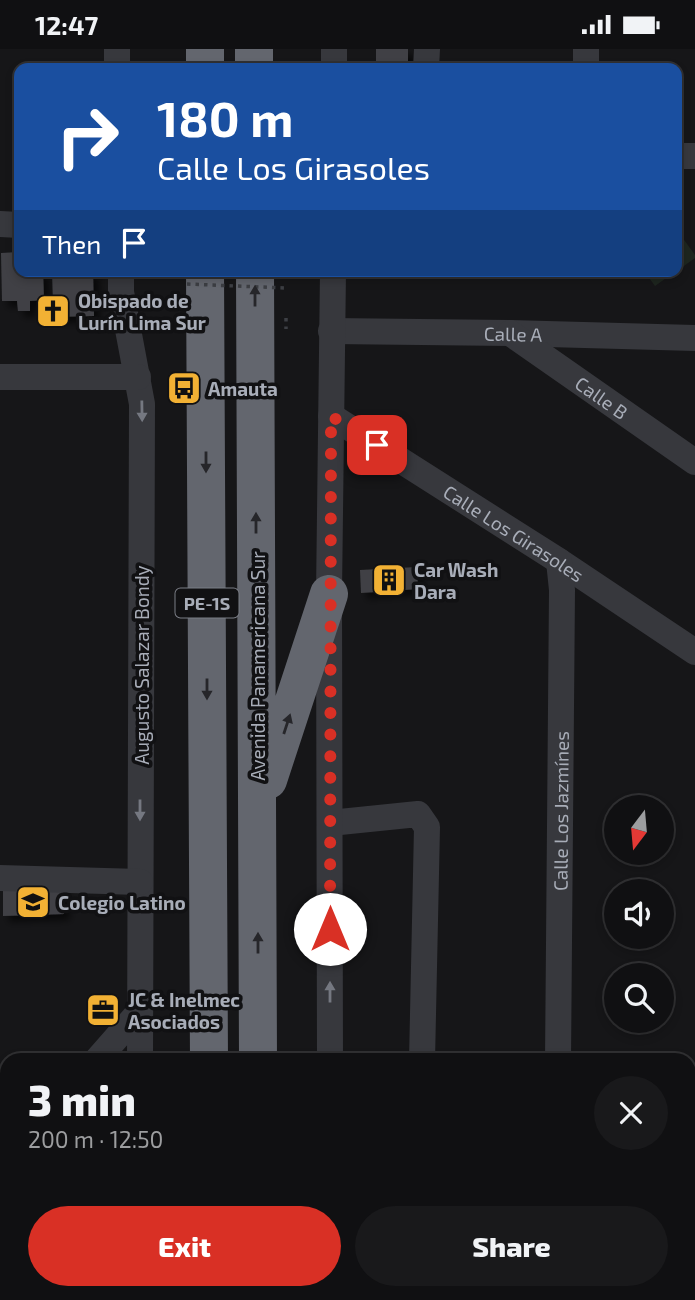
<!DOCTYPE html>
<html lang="en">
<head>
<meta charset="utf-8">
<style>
  :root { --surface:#101012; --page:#19191b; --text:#f1f3f6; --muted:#9c9d9f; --line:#303032; --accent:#d93025 }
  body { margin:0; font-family:"Exo 2",sans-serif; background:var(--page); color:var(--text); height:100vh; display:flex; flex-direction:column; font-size:26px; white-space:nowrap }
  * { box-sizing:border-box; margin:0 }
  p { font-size:23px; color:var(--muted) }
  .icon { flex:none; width:38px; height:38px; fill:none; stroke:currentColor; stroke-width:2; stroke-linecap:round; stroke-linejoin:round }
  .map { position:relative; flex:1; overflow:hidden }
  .sheet { position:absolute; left:0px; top:1004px; width:696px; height:247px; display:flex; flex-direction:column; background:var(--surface); border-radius:21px 21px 0 0; box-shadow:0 4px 10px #0003,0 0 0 2px var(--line) }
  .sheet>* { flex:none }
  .banner { position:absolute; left:14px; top:14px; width:668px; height:214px; border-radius:14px; box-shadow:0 4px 10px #0003,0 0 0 2px var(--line); background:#1a4fa0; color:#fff; overflow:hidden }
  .needle { width:46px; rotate:196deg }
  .tools { position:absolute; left:604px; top:746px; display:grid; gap:14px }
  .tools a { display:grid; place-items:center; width:70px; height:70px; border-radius:50%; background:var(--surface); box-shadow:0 4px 10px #0003,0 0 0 2px var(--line); font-size:35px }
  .pin { position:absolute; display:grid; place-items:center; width:60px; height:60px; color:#fff; margin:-30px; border-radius:14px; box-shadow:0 4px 10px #0006 }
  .me { position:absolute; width:77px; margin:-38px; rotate:0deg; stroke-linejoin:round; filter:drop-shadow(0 0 5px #0008) }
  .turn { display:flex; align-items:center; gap:24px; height:147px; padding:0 28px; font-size:32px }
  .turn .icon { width:91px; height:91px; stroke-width:2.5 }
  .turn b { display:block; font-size:49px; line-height:60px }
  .then { display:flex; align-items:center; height:66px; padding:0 28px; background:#0003; gap:14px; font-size:26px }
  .round { display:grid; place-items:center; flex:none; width:74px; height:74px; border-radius:37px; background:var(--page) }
  .headline { display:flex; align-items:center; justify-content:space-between; height:119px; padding:0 28px }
  h1 { font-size:42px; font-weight:800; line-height:52px }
  .action { display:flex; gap:14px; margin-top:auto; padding:14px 28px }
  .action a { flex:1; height:80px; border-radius:42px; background:var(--accent); color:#fff; font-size:28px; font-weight:800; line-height:80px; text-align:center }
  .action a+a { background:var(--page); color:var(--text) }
  .status { display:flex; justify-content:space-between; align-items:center; height:49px; padding:0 35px; background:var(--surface); direction:ltr }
  .status svg { height:19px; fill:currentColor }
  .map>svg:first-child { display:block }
</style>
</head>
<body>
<div class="status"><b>12:47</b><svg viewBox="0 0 49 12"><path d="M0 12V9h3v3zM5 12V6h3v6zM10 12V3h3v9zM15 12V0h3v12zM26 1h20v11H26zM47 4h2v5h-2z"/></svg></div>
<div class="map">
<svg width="695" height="1251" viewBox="0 0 695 1251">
  <defs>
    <filter id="shadow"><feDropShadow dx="6" dy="6" stdDeviation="3.5" flood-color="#0009"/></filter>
  </defs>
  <rect width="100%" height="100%" fill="#161618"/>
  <!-- green -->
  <path fill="#1e261f" d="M677,181L695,206V209L677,222Z
    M644,222H676L655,237Z"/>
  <!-- building -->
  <path fill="#404145" filter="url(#shadow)" d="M376,0H408V19H376Z
    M19,203V222H43L44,251L30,252V262H18L17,252H2L1,204Z
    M52,222H93L94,267L53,268L52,258H47V252H53Z
    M417,518L418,540L361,544L360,521Z
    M63,840L64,865L3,867V841Z"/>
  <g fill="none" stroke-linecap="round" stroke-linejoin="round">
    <!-- path -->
    <path stroke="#3d3f44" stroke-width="3.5" stroke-dasharray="3.5 5" stroke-linecap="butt" d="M286,269V280
      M289,1244V1249H311"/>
    <!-- minor -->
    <g stroke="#37383d" stroke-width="26">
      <path d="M117,0V19"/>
      <path d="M334,0V19"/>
      <path d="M586,0V19"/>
      <path d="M426,19L427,0"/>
      <path d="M677,107H695"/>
      <path d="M0,175L19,176"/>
      <path d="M121,222V243L142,355L140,1012"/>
      <path id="s1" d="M331,282L510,284L695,289"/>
      <path id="s2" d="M510,284L695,413"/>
      <path d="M0,328H138"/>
      <path id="s3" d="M331,367L559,512L695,603"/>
      <path d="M330,774L418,765L427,778L422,1012"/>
      <path d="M0,829L140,833"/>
      <path d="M96,1012L140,962"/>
      <path d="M330,1012L329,545L333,222"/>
      <path id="s4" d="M558,1012L562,541L559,512"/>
      <path d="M0,1119L7,1111"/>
      <path d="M690,1240H695"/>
      <path d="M142,1244V1251"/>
      <path d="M331,1244V1251"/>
      <path d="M556,1251L557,1244"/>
    </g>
    <!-- highway -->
    <path stroke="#63666e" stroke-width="38" d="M205,0V19
      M254,0V19
      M205,222L209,1012
      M255,222L258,1012
      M268,731L329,545
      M209,1244V1251
      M258,1244V1251"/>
    <!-- path-bridge -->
    <path stroke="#3d3f44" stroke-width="3.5" stroke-dasharray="3.5 5" stroke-linecap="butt" d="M187,235L285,239"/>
  </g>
  <!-- one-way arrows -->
  <defs><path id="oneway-solid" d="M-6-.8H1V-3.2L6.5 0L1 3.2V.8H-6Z" transform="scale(1.75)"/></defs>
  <g fill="#26262a">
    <use href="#oneway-solid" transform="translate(255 247) rotate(-90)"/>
    <use href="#oneway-solid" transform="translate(206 413) rotate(90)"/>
    <use href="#oneway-solid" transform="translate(256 474) rotate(-90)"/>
    <use href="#oneway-solid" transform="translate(207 640) rotate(90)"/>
    <use href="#oneway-solid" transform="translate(287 675) rotate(-72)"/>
    <use href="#oneway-solid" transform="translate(258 894) rotate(-90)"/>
  </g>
  <g fill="#757881">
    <use href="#oneway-solid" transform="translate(142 362) rotate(89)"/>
    <use href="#oneway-solid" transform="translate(140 761) rotate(90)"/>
    <use href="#oneway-solid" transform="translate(330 943) rotate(-90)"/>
  </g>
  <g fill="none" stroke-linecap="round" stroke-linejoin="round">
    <!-- route -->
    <path stroke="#d93025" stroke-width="12" stroke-dasharray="0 21.6" d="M330,880L331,367L377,396"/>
  </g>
  <!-- icons -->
  <defs>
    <g id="church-square" transform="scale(1.75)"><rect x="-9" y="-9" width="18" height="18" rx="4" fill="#f2b134" stroke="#111113"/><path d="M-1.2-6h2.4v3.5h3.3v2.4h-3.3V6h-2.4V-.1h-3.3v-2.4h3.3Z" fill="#111"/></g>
    <g id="bus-square" transform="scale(1.75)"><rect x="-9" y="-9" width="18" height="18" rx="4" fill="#f2b134" stroke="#111113"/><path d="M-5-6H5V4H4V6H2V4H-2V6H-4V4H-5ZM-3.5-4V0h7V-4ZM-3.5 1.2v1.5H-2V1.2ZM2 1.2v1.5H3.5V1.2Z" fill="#111"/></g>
    <g id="building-square" transform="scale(1.75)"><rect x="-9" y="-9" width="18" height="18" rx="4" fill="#f2b134" stroke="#111113"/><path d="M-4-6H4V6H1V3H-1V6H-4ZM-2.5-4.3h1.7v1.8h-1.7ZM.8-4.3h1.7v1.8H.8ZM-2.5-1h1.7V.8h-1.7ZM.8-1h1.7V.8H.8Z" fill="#111"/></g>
    <g id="university-square" transform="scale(1.75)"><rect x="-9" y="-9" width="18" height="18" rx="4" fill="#f2b134" stroke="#111113"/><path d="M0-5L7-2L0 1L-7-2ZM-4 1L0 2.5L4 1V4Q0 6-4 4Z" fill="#111"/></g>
    <g id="office-square" transform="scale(1.75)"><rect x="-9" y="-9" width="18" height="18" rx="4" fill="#f2b134" stroke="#111113"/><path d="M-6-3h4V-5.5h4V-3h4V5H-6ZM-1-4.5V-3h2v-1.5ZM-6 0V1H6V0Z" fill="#111"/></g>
  </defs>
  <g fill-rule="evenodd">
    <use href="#church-square" x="53" y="262"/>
    <use href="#bus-square" x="184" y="339"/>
    <use href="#building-square" x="389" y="531"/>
    <use href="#university-square" x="33" y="853"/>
    <use href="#office-square" x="103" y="961"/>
  </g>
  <g text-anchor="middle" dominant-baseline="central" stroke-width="7" stroke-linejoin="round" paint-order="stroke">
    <!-- shield labels -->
    <rect fill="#111113" stroke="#7b7e86" stroke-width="2" x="175.5" y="539.5" width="63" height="29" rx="5"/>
    <g font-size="18" font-weight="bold" fill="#a8adb8">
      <text x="207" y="554">PE-1S</text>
    </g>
    <!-- poi labels -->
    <g font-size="19" font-weight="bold" fill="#a8adb8" stroke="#111113" text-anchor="start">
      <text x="78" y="251">Obispado de<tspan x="78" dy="22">Lurín Lima Sur</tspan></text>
      <text x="208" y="339">Amauta</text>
      <text x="414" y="520">Car Wash<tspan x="414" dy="22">Dara</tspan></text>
      <text x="58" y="853">Colegio Latino</text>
      <text x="128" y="950">JC &amp; Inelmec<tspan x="128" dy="22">Asociados</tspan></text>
    </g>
    <!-- street labels -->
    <g font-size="19" fill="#a8adb8" stroke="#111113">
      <text stroke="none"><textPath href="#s1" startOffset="182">Calle A</textPath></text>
      <text stroke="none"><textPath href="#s2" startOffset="112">Calle B</textPath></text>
      <text stroke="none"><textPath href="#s3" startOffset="217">Calle Los Girasoles</textPath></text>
      <text transform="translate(141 616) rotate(-90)">Augusto Salazar Bondy</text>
      <text transform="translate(257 617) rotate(-90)">Avenida Panamericana Sur</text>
      <text stroke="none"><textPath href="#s4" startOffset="250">Calle Los Jazmínes</textPath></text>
    </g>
  </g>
</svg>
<div class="tools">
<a><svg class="needle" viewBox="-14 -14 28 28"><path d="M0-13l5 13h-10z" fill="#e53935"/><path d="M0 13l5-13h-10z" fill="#9c9d9f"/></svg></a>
<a><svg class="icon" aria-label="sound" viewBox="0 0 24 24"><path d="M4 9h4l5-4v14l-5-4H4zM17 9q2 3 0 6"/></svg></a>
<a><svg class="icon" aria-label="search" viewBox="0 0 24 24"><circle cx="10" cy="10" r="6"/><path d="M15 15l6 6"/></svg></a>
</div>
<div class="pin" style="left:377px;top:396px;background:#d93025"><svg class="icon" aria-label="arrive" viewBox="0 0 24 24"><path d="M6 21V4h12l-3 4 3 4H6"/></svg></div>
<svg class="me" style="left:330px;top:880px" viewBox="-20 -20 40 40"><circle r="19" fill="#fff"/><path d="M0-13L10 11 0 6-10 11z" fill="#d93025"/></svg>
<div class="banner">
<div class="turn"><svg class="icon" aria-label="right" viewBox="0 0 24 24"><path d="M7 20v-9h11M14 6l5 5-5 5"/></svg><div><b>180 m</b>Calle Los Girasoles</div></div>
<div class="then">Then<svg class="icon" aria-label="arrive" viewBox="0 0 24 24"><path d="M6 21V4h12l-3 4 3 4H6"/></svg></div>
</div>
<section class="sheet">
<div class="headline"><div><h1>3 min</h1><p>200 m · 12:50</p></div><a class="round"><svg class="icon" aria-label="close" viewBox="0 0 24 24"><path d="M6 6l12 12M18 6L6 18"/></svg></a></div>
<div class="action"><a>Exit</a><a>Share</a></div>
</section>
</div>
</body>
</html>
